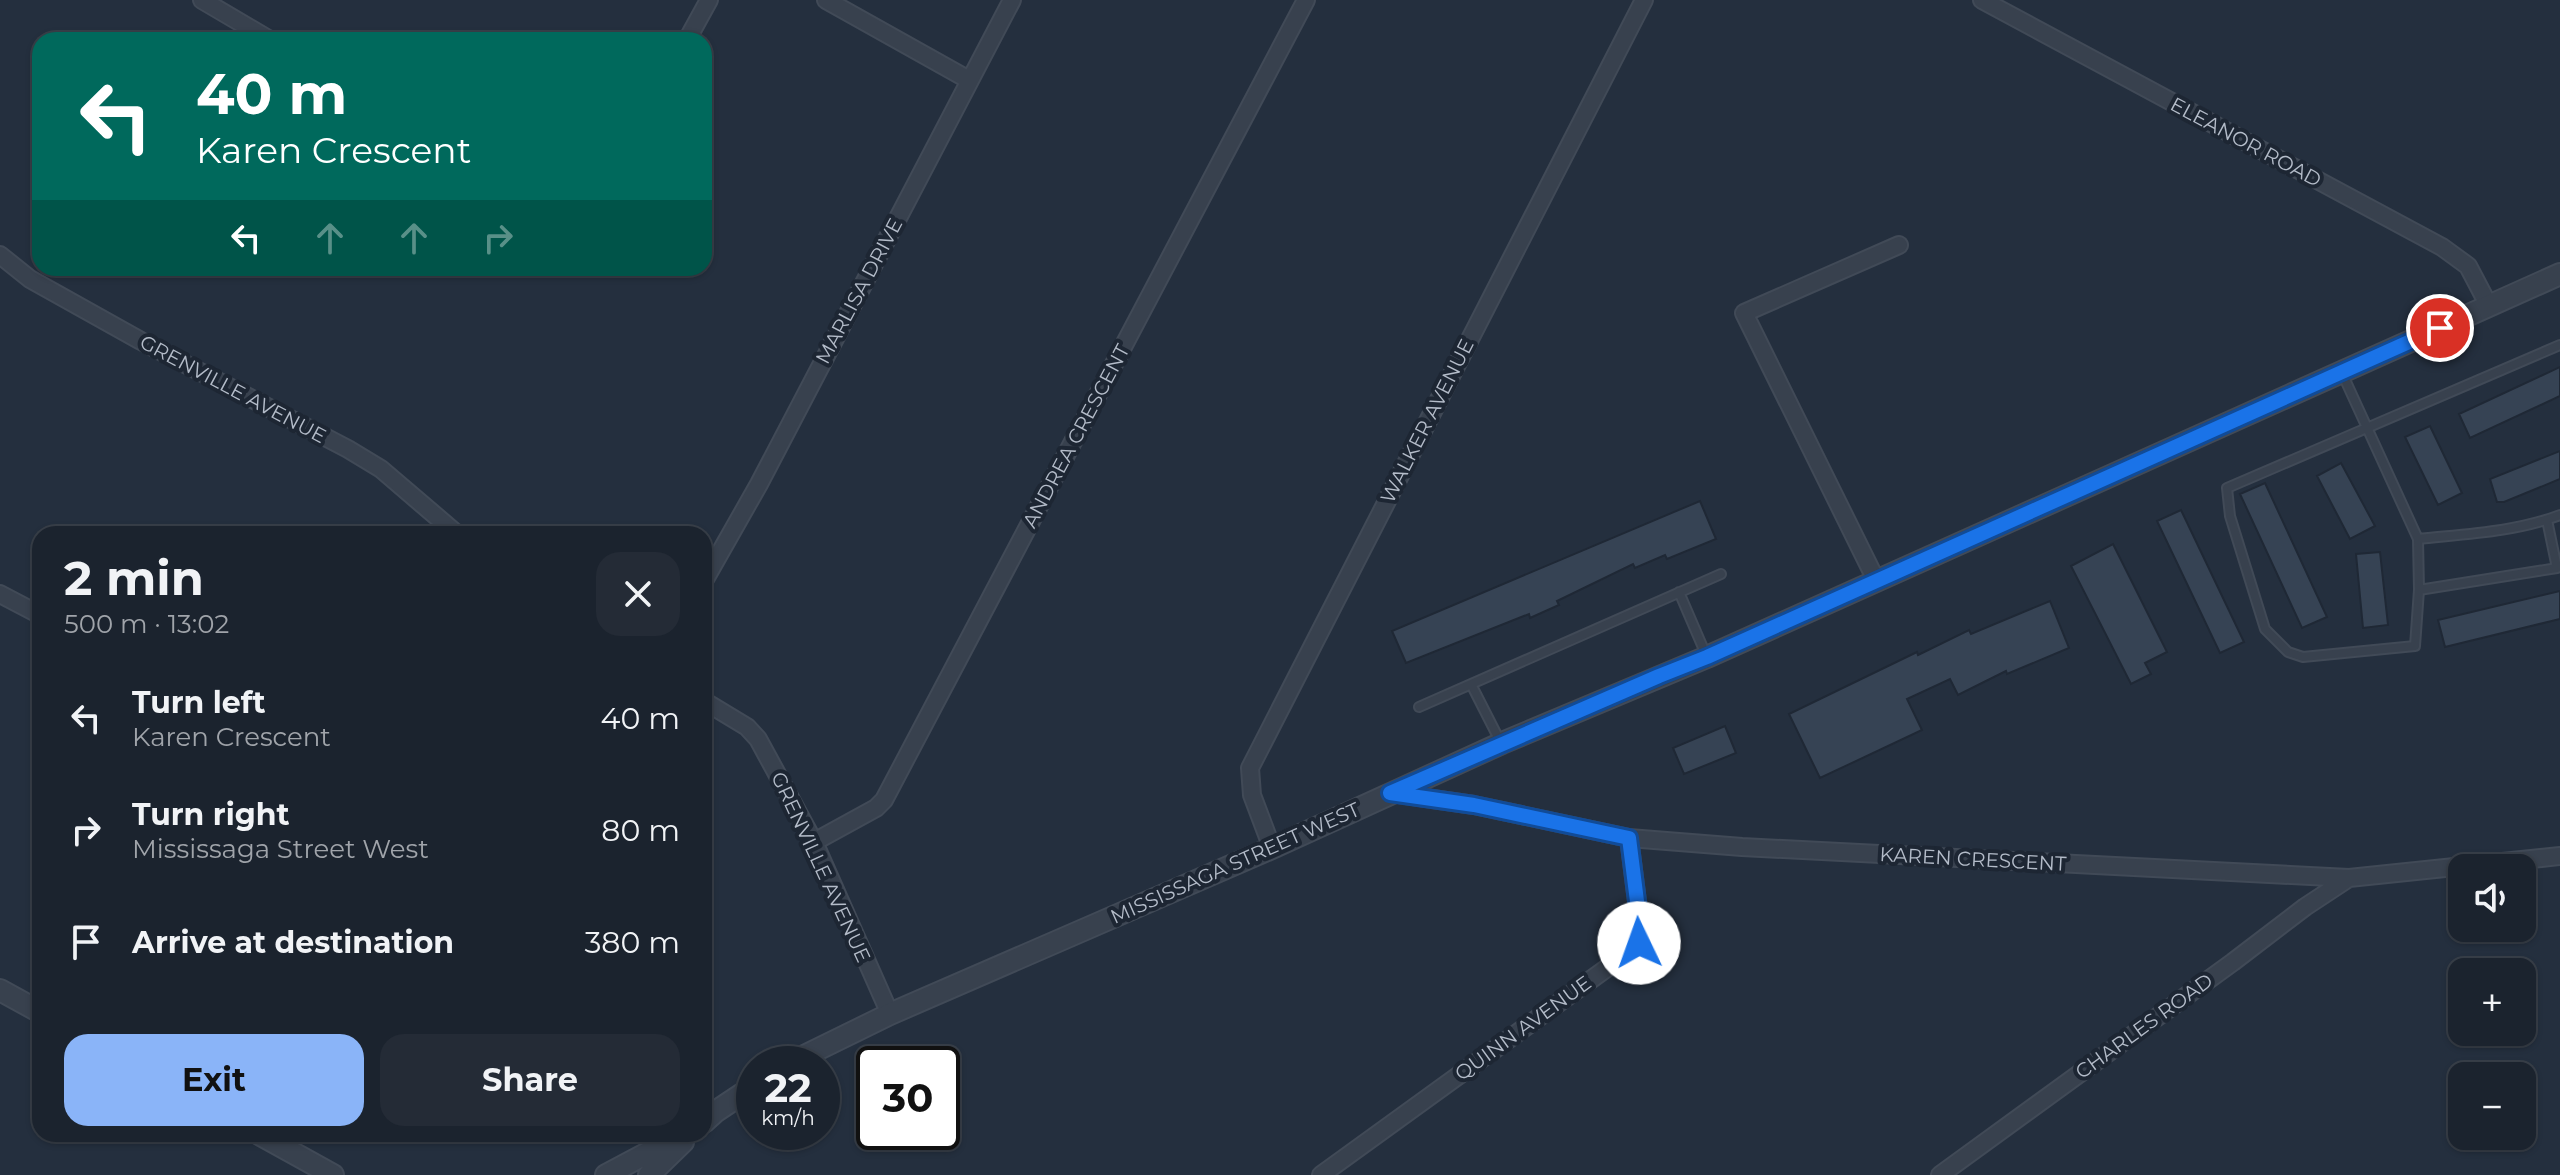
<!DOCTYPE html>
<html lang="en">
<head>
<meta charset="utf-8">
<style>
  :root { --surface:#1b232e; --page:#242b36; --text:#f1f3f6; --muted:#a0a4aa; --line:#39404a; --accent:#8ab4f8 }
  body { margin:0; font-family:Montserrat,sans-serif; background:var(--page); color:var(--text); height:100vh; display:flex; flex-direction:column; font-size:30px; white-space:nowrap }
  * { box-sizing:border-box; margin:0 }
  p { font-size:26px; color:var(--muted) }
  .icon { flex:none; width:44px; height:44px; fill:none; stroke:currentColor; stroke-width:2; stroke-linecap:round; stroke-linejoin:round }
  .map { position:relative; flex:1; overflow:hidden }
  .panel { position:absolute; left:32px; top:526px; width:680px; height:616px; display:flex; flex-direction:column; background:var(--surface); border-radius:24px; box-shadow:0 2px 6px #0004,0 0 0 2px var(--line) }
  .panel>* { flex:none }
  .banner { position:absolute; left:32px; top:32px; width:680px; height:244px; border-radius:24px; box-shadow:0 2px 6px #0004,0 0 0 2px var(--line); background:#00695c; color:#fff; overflow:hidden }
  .fabs { position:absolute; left:2448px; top:854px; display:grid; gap:16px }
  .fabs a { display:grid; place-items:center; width:88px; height:88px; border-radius:16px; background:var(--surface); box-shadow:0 2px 6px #0004,0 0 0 2px var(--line); font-size:40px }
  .speed { position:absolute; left:736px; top:1046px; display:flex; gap:16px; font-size:40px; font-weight:700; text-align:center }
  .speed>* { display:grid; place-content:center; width:104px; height:104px; border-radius:50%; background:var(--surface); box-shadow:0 2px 6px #0004,0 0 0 2px var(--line); line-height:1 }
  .speed small { font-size:20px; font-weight:400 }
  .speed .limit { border:4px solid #111; border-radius:12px; background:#fff; color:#111 }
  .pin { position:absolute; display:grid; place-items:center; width:68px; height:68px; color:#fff; margin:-34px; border:4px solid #fff; border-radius:50%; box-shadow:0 2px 8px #0007 }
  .me { position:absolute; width:88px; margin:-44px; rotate:357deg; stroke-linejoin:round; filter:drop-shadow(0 0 6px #0008) }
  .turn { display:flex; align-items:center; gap:28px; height:168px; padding:0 32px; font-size:36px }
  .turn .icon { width:104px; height:104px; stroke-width:2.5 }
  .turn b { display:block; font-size:56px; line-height:68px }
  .lanes { display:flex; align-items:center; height:76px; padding:0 32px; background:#0003; justify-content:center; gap:40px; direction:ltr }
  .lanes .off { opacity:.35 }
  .round { display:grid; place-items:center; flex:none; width:84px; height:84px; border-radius:24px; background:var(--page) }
  .overview { display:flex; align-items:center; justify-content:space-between; height:136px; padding:0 32px }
  h1 { font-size:48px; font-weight:700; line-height:60px }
  .cta { display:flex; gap:16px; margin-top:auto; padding:16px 32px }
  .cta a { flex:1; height:92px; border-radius:24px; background:var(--accent); color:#111; font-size:32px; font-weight:700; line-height:92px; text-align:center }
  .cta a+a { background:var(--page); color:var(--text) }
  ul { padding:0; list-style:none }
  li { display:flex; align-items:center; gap:24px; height:112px; padding:0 32px }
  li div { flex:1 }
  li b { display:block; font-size:30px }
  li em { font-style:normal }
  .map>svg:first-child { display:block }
</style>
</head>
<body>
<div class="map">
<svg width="2560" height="1175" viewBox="0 0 2560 1175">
  <rect width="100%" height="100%" fill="#242f3e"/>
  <!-- building -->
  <path fill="#364354" stroke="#1f2835" stroke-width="2" d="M2560,367V396L2470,438L2459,414Z
    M2430,426L2462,493L2438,505L2405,437Z
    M2560,451V479L2504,502H2497L2490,479Z
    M2341,463L2375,526L2350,539L2317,476Z
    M2265,483L2327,617L2302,628L2240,494Z
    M1700,501L1716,539L1667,559L1665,555L1635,568L1633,564L1557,601L1559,605L1530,618L1529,614L1406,663L1392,631Z
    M2181,510L2244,642L2220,653L2157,521Z
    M2113,544L2167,652L2145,663L2151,674L2131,684L2071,566Z
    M2380,552L2388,625L2363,628L2356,554Z
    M2560,591V619L2445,647L2438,620Z
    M2050,601L2069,648L2007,674L2006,671L1958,695L1950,679L1907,699L1922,730L1820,778L1789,714L1917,652L1918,655L1969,630L1971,634Z
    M1725,726L1736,753L1684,774L1673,748Z"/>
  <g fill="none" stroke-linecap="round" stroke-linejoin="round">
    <!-- service casing -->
    <g stroke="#414a57" stroke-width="12">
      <path id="service" d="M2342,373L2418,539L2419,590L2415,646L2303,657L2288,652L2265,629L2230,516L2227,488L2560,345
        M2418,539C2465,534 2516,532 2560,515
        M2419,590L2557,568L2547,520
        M1679,592L1707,657
        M1471,684L1501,743
        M1419,707L1721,574"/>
    </g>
    <!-- minor casing -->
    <g stroke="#414a57" stroke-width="20">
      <path id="minor" d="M202,0L270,40
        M826,0L969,80
        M1982,0L2442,247L2468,266L2489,306
        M687,40L709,0
        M0,255L30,279L141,341L348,449L381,469L457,534
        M1876,580L1744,313L1899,245
        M704,581L759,484L1012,0
        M0,594L40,615
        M704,701L747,727L758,739L814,842L890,1014
        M1392,793L1474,805L1629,838L1742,847L2349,878L2560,856
        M814,842L876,808L884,800L1306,0
        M1272,848L1252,795L1250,768L1644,0
        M1321,1175L1636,947L1641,933L1629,838
        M1940,1175L2233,962L2305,907L2349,878"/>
    </g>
    <!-- tertiary casing -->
    <g stroke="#414a57" stroke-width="24">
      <path id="tertiary" d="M0,990L40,1012
        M788,1064L890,1014L1272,848L1502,743L1707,657L2560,274
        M704,1122L715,1112L754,1086
        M259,1134L333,1175
        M606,1175L683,1134
        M649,1175L683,1142"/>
    </g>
    <!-- service -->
    <use href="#service" stroke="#38414e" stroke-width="8"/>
    <!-- minor -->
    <use href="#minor" stroke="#38414e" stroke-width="16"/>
    <!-- tertiary -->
    <use href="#tertiary" stroke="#38414e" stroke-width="20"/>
  </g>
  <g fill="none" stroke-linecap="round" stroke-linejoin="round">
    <!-- route casing -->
    <g stroke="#114b97" stroke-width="20">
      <path id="route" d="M1639,943L1641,933L1629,838L1474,805L1390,793L1659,676L1707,657L2440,328"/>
    </g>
    <!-- route -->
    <use href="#route" stroke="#1a73e8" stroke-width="14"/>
  </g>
  <g text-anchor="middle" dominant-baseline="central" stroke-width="8" stroke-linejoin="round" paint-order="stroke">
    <!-- street labels -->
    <g font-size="20" fill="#b4bcc9" stroke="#1d2633">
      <text transform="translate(2246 142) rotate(28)">ELEANOR ROAD</text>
      <text transform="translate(859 291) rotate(-62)">MARLISA DRIVE</text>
      <text transform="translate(233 389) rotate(28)">GRENVILLE AVENUE</text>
      <text transform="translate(1427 421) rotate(-63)">WALKER AVENUE</text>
      <text transform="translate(1076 436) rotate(-62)">ANDREA CRESCENT</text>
      <text transform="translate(1973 859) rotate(3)">KAREN CRESCENT</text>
      <text transform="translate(1235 863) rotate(-24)">MISSISSAGA STREET WEST</text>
      <text transform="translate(821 867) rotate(65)">GRENVILLE AVENUE</text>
      <text transform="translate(2144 1026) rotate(-36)">CHARLES ROAD</text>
      <text transform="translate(1523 1028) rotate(-36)">QUINN AVENUE</text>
    </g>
  </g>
</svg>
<div class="fabs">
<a><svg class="icon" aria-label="sound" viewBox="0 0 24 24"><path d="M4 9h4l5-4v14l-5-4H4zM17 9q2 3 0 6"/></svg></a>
<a>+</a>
<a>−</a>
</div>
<div class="speed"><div>22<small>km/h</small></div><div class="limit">30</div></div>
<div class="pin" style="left:2440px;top:328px;background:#d93025"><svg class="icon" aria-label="arrive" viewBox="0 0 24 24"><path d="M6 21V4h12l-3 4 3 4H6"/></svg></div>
<svg class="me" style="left:1639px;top:943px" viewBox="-20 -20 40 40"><circle r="19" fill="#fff"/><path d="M0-13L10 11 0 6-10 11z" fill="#1a73e8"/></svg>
<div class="banner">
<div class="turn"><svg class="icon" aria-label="left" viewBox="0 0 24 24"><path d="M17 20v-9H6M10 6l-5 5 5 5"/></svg><div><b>40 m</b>Karen Crescent</div></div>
<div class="lanes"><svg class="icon" aria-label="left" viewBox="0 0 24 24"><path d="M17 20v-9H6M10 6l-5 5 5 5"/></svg><svg class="icon off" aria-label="ahead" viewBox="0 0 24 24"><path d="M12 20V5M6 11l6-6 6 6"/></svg><svg class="icon off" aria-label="ahead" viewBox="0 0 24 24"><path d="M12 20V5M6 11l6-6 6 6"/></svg><svg class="icon off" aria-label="right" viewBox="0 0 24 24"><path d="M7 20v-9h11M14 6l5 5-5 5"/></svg></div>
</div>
<section class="panel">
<div class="overview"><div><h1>2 min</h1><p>500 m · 13:02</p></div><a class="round"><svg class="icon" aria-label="close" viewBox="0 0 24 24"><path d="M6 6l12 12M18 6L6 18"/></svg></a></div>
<ul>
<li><svg class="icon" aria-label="left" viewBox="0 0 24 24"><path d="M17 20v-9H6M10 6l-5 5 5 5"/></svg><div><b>Turn left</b><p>Karen Crescent</p></div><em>40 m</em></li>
<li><svg class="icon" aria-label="right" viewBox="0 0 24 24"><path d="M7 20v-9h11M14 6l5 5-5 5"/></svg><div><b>Turn right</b><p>Mississaga Street West</p></div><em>80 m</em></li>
<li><svg class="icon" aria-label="arrive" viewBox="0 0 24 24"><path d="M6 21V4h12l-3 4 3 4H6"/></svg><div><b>Arrive at destination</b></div><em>380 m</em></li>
</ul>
<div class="cta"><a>Exit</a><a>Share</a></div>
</section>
</div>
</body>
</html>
